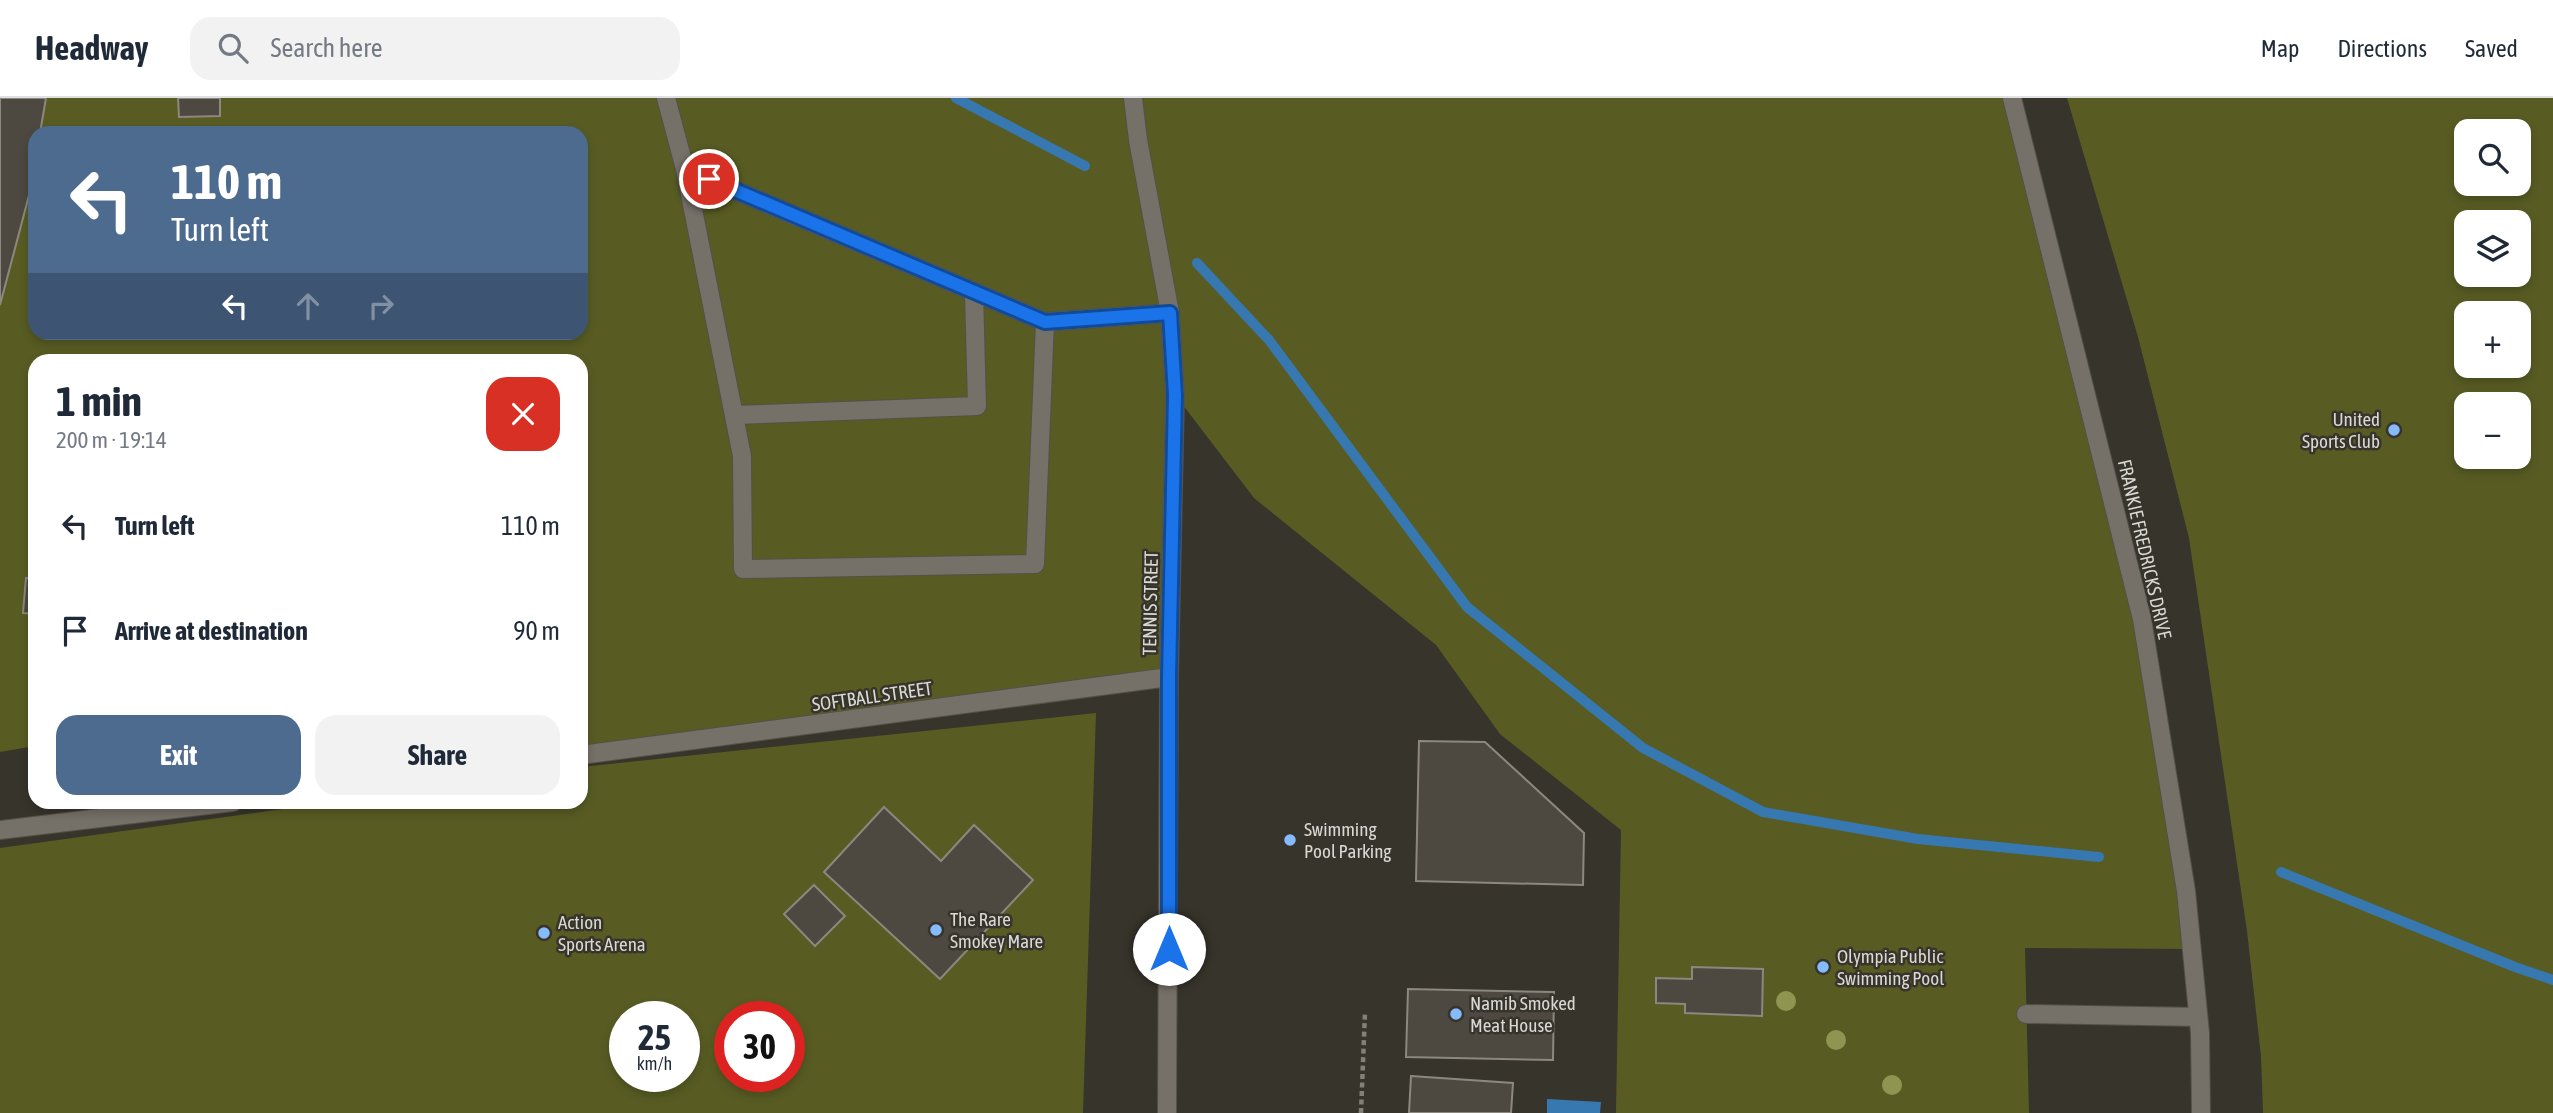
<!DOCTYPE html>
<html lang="en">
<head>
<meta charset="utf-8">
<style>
  :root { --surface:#fff; --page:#f2f2f3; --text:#1f2937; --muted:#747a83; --line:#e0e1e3; --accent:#4d6b8f }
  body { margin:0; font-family:"Asap Condensed",sans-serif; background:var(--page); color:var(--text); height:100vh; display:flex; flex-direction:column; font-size:26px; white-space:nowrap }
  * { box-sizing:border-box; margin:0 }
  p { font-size:23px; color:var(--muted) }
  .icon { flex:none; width:38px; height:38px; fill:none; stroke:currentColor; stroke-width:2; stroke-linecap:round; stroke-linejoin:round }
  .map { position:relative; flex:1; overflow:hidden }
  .panel { position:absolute; left:28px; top:256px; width:560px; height:455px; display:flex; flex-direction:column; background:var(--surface); border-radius:21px; box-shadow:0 4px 10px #0003 }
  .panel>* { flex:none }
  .banner { position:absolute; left:28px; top:28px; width:560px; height:214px; border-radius:21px; box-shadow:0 4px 10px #0003; background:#4d6b8f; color:#fff; overflow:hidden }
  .buttons { position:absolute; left:2454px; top:21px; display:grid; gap:14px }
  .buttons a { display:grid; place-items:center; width:77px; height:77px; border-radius:14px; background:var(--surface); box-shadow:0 4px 10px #0003; font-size:35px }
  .speed { position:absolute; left:609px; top:903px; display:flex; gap:14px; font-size:35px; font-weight:700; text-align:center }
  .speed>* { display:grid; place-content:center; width:91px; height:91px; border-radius:50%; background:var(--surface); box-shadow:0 4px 10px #0003; line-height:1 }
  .speed small { font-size:18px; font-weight:400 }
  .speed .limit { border:10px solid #d22; background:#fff; color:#111 }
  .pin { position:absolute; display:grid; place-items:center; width:60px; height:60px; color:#fff; margin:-30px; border:4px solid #fff; border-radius:50%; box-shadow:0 2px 7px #0007 }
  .me { position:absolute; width:77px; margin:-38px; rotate:0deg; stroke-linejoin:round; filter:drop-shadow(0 0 5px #0008) }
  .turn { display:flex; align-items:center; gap:24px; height:147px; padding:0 28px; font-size:32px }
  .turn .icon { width:91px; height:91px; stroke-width:2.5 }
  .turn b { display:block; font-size:49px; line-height:60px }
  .lanes { display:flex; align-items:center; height:66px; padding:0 28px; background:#0003; justify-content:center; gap:35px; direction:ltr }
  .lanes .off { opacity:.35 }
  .round { display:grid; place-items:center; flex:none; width:74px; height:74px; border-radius:21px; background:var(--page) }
  .overview { display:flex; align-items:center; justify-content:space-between; height:119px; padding:0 28px }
  h1 { font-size:42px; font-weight:700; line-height:52px }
  .primary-button { display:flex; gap:14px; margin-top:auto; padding:14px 28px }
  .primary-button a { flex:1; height:80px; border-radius:21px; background:var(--accent); color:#fff; font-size:28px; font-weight:700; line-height:80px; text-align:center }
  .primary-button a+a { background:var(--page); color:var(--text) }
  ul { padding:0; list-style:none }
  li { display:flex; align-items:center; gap:21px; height:105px; padding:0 28px }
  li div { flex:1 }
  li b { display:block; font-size:26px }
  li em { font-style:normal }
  header { display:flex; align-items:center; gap:42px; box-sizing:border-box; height:98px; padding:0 35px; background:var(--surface); border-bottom:2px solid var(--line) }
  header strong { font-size:33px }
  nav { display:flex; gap:38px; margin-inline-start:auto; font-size:24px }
  .search { width:490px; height:63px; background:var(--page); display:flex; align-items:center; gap:18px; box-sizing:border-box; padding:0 24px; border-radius:21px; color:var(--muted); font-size:26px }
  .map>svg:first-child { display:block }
</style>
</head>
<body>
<header>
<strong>Headway</strong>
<div class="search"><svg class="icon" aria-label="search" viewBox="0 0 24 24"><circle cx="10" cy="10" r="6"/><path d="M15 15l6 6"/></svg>Search here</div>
<nav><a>Map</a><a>Directions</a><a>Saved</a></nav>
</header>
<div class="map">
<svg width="2553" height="1015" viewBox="0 0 2553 1015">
  <rect width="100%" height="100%" fill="#37342b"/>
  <!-- green -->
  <path fill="#585c23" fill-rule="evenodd" d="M0,0H2003L2129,463L2193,851L2025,850L2029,1015H1616L1621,732L1500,636L1436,547L1254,400L1176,298L1169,579L581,657V262H35V648L0,654ZM35,35H581V234H35Z
    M2067,0H2553V1015H2263L2261,958L2247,833L2189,440L2138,239ZM2466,33H2518V86H2466ZM2466,124H2518V177H2466ZM2466,215H2518V268H2466ZM2466,306H2518V359H2466Z
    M1096,615L1083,1015H0V750L333,704H581V669ZM625,919H684V978H625ZM730,919H789V978H730Z"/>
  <!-- water -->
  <path fill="#3678af" d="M1547,1001L1601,1004L1600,1015H1547Z"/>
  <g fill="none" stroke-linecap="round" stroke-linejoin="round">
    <!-- stream -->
    <path stroke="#3678af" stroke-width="10" d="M956,0L1085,68
      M1197,165L1269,242L1467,509L1643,650L1763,714L1918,741L2099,759
      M2281,774L2515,869L2553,882"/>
  </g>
  <!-- building -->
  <path fill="#4d4940" stroke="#8c887f" stroke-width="2" d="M0,0H46L40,35H35L32,86L0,207Z
    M178,0H220V18L179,19Z
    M26,480L35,481V516L23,515Z
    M1419,643L1485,644L1584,735L1583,787L1416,783Z
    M884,709L941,763L974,727L1033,782L940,881L824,774Z
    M814,787L845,818L815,848L784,816Z
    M1692,869L1763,871L1762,918L1685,915V906L1656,905V880L1692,881Z
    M1408,891L1554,894L1553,962L1406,959Z
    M1411,978L1513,985L1511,1015H1409Z"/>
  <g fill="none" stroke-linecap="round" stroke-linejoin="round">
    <!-- minor casing -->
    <g stroke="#535049" stroke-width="20">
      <path id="minor" d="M666,0L685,71L1045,224L1170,215
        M1133,0L1138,42L1170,215L1175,297L1169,579L1167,1015
        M2012,0L2142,521L2186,793L2200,935L2201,1015
        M685,71L742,358L743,471L1035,466L1045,224
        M734,317L977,308L974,195
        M581,657L1169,579
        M0,732L233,704
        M2026,916L2198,919"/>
    </g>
    <!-- path -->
    <path stroke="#838079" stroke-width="4.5" stroke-dasharray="5 3.5" stroke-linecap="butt" d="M1361,1015L1365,914"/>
    <!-- minor -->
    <use href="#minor" stroke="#757168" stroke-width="18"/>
  </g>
  <!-- trees -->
  <g fill="#909451">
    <circle cx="1786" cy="903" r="10"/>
    <circle cx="1836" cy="942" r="10"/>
    <circle cx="1892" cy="987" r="10"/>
  </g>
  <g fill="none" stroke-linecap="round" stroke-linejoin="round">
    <!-- route casing -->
    <g stroke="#114b97" stroke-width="18">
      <path id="route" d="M709,81L1045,224L1170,215L1175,297L1169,579V851"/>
    </g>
    <!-- route -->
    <use href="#route" stroke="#1a73e8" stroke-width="12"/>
  </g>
  <!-- markers -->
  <g fill="#85bbfb" stroke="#37342b" stroke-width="2.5">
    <circle cx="2394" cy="332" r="7"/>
    <circle cx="1290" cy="742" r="7"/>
    <circle cx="936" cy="832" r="7"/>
    <circle cx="544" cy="835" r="7"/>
    <circle cx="1823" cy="869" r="7"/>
    <circle cx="1456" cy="916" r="7"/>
  </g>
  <g text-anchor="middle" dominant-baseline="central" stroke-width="5" stroke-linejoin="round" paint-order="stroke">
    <!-- poi labels -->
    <g font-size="19" fill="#dad8d3" stroke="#37342b" text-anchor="start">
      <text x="2380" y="321" text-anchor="end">United<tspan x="2380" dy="22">Sports Club</tspan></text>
      <text x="1304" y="731">Swimming<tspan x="1304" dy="22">Pool Parking</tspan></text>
      <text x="950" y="821">The Rare<tspan x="950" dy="22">Smokey Mare</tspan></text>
      <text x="558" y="824">Action<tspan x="558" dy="22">Sports Arena</tspan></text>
      <text x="1837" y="858">Olympia Public<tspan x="1837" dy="22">Swimming Pool</tspan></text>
      <text x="1470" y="905">Namib Smoked<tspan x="1470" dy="22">Meat House</tspan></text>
    </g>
    <!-- street labels -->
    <g font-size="19" fill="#dad8d3" stroke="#37342b">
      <text transform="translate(2145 451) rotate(77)">FRANKIE FREDRICKS DRIVE</text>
      <text transform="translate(1150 505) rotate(-89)">TENNIS STREET</text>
      <text transform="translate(872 598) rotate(-8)">SOFTBALL STREET</text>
    </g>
  </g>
</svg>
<div class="buttons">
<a><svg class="icon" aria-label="search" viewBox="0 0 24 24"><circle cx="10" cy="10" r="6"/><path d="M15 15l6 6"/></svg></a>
<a><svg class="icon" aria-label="layers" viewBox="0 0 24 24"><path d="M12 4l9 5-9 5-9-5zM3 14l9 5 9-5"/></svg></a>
<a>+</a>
<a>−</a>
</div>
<div class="speed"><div>25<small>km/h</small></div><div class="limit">30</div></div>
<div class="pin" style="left:709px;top:81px;background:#d93025"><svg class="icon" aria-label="arrive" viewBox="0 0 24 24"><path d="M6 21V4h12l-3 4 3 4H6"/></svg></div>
<svg class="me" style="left:1169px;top:851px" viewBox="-20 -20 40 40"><circle r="19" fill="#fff"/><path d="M0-13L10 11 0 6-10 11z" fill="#1a73e8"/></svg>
<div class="banner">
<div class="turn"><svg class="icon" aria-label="left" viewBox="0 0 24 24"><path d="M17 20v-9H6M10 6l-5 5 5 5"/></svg><div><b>110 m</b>Turn left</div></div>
<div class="lanes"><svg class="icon" aria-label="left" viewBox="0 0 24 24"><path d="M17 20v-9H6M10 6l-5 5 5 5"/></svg><svg class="icon off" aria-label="ahead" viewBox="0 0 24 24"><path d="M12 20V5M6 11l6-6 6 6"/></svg><svg class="icon off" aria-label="right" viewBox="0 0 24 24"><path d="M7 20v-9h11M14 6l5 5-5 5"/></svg></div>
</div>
<section class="panel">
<div class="overview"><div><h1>1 min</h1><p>200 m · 19:14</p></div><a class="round" style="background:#d93025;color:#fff"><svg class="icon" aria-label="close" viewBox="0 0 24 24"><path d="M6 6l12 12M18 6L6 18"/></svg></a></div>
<ul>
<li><svg class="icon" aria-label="left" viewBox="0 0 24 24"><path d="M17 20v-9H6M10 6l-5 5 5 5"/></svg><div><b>Turn left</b></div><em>110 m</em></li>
<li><svg class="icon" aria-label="arrive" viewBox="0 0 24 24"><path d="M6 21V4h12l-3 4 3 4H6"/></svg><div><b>Arrive at destination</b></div><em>90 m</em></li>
</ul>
<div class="primary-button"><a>Exit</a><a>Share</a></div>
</section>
</div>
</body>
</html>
